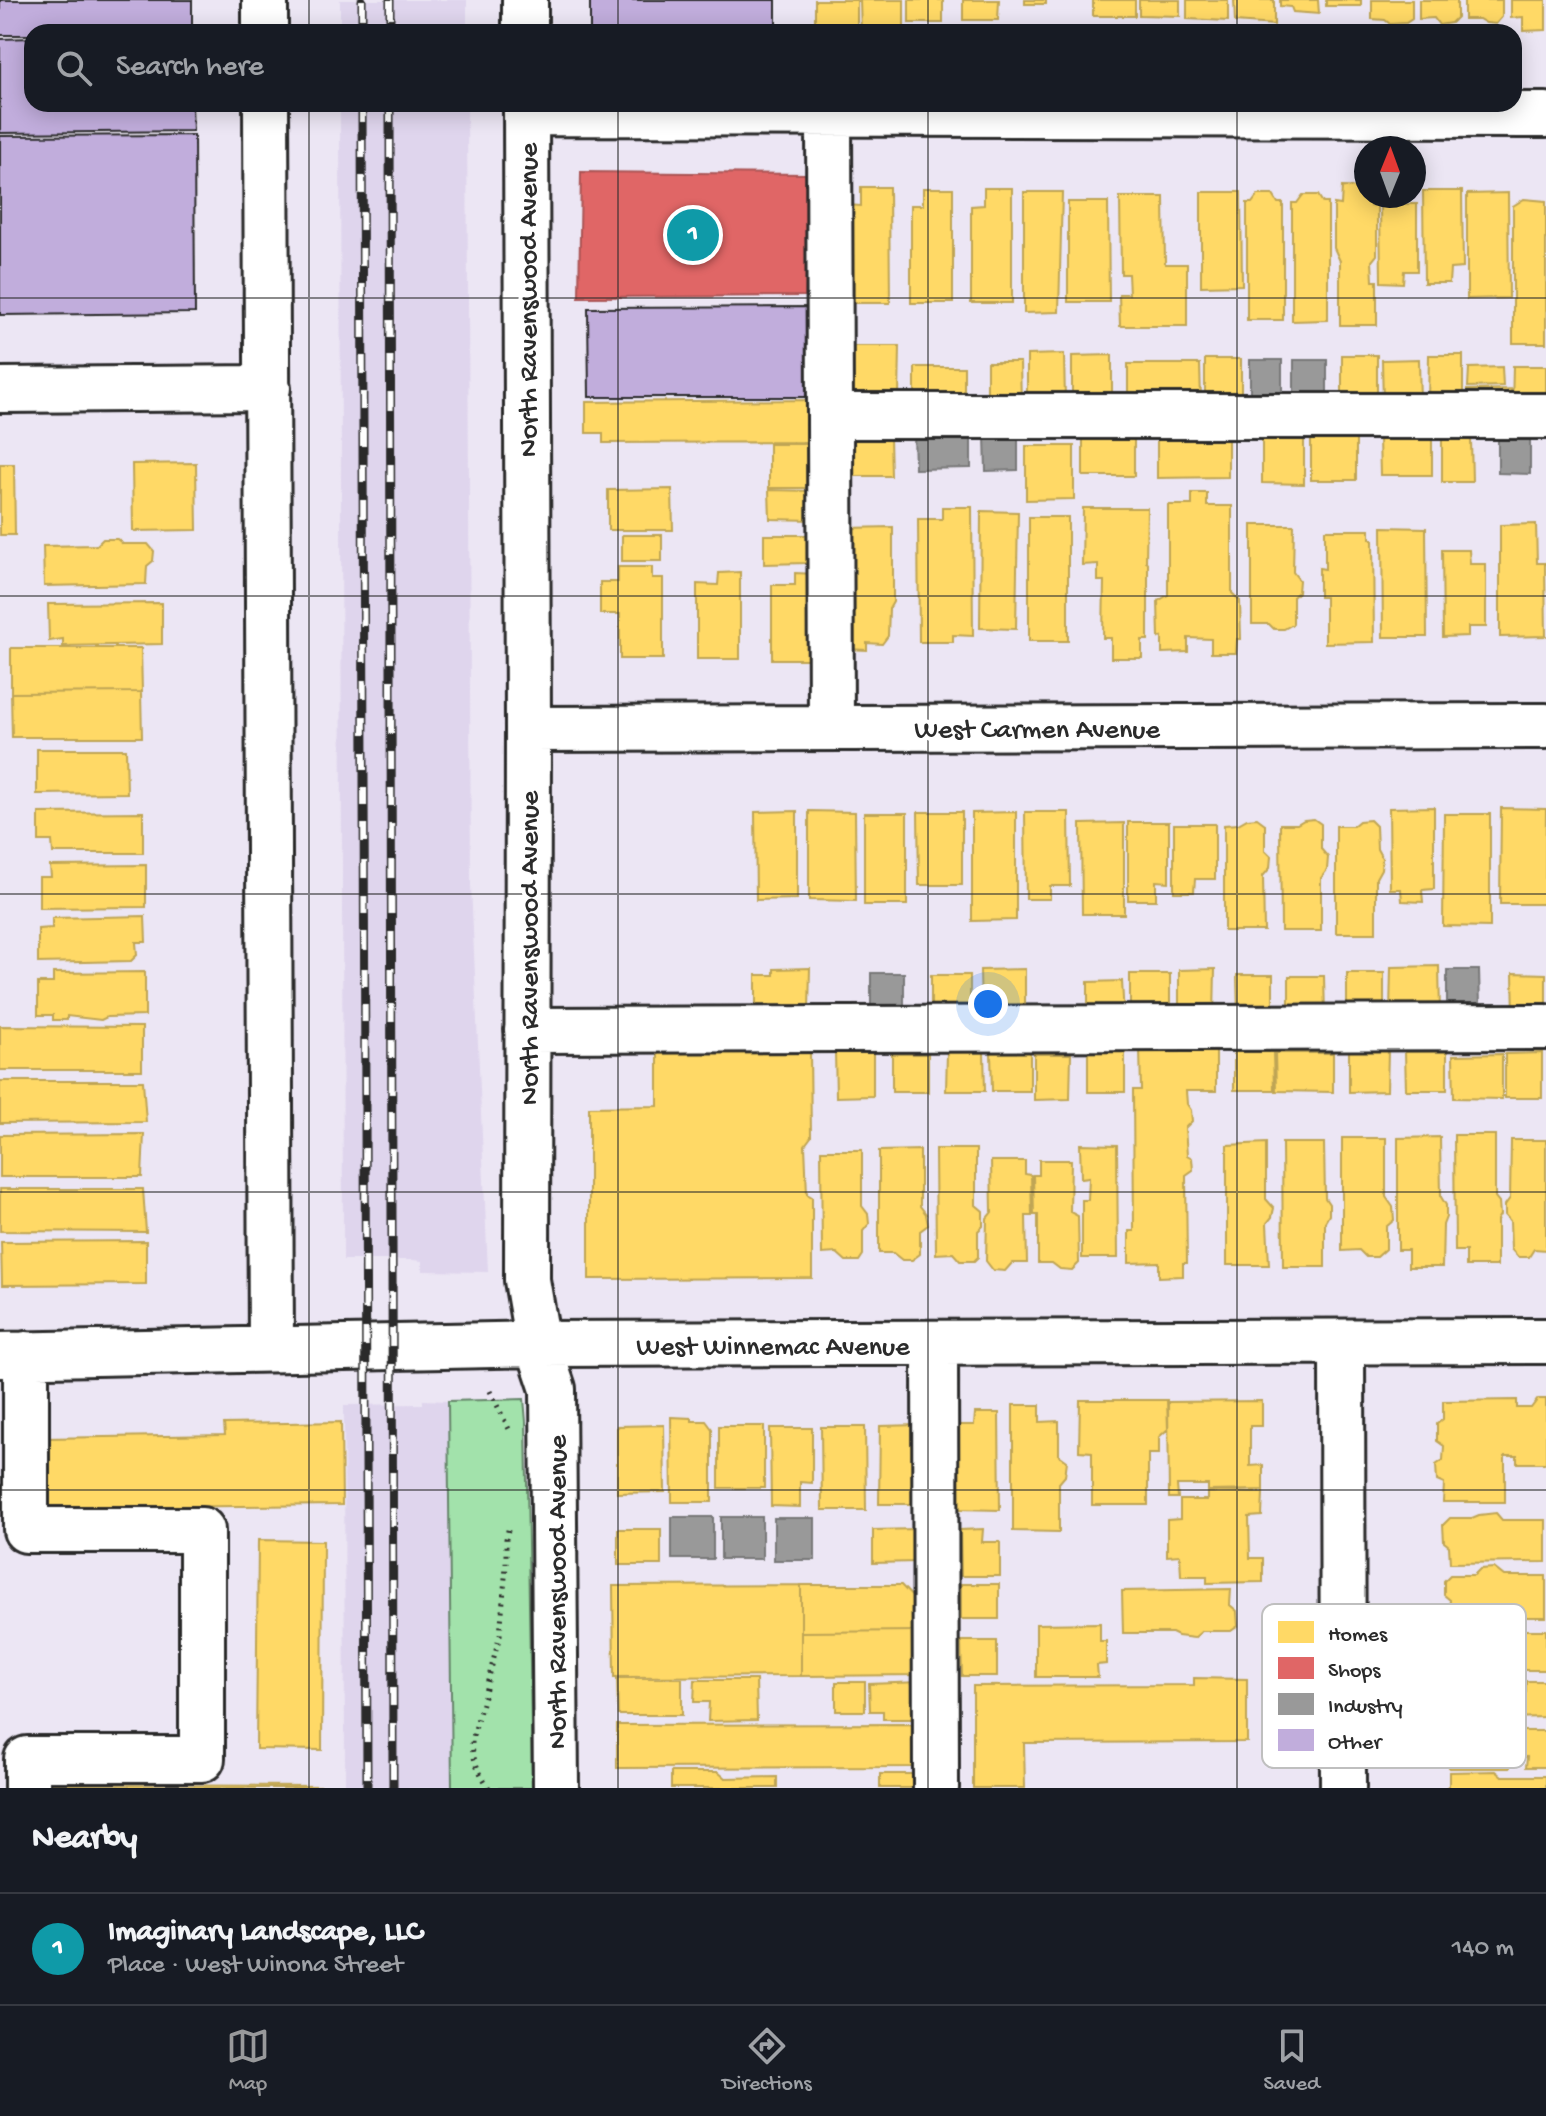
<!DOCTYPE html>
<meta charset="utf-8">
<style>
:root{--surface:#171b24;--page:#242831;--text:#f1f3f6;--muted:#9ea1a6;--line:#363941;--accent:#98999b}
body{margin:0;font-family:"Gochi Hand",sans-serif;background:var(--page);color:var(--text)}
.compass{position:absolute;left:1354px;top:136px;width:72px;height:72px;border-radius:50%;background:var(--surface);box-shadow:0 4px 20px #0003;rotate:1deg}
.you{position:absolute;left:988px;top:1004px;width:28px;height:28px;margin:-20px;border:6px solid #fff;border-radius:50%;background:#1a73e8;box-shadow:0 0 0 12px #1a73e833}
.badge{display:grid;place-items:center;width:52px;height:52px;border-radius:50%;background:var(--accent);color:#fff;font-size:26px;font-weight:700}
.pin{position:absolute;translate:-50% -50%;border:4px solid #fff;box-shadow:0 2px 8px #0006}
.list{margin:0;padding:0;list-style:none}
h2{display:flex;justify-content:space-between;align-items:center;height:104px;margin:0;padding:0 32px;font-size:34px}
h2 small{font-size:26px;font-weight:400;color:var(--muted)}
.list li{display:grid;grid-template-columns:52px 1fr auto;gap:24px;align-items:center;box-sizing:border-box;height:112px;padding:0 32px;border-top:2px solid var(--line)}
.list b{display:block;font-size:30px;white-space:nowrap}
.list p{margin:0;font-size:26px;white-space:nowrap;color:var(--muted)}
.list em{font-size:26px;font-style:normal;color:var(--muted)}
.icon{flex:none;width:44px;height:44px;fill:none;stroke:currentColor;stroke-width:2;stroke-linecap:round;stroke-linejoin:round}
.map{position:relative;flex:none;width:1546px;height:1788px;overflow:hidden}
.search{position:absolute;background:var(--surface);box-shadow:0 4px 20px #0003;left:24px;right:24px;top:24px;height:88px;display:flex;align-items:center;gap:20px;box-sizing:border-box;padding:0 28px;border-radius:24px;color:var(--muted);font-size:30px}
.sheet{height:216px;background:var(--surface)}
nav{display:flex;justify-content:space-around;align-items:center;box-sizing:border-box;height:112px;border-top:2px solid var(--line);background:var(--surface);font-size:22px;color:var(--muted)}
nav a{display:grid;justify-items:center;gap:4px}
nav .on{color:var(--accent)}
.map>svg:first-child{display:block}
</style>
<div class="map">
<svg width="1546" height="1788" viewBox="0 0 1546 1788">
<rect width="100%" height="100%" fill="#ece6f4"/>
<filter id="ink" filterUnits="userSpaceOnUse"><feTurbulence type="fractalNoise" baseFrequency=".0125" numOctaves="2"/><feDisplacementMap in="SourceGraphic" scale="16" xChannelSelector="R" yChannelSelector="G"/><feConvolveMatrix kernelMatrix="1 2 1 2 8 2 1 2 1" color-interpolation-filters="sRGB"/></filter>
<g filter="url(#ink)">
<path fill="#dfd5ed" d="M340 0H467V32H340Z
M340 104H467L471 885 488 1272 422 1271V1261L413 1260H343Z
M423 1400 448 1401 452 1788H345L344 1405 423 1404Z"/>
<path fill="#a2e2ab" stroke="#66866b" stroke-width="2" d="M524 1399 526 1422 532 1788H452L448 1401Z"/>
<path fill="#ffd966" stroke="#bfa554" stroke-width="2" d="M815 0H857V29H815Z
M860 0H904V32H861Z
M909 0H943V23H909Z
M963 0H999L998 20H963Z
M1025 0H1046V4H1025Z
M1093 0H1135V16H1093Z
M1139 0H1180V16L1139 15Z
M1187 0H1228V21L1187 19Z
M1234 0H1274V25L1235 22Z
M1280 0H1318L1319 14 1293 12 1291 7 1280 6Z
M1326 0H1361V6H1326Z
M1372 0H1412V19L1406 23 1390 24 1385 20 1372 19Z
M1419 0H1457V17L1451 23 1439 25 1434 18 1419 19Z
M1464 0H1502V17L1496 24 1486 23 1479 19H1464Z
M1511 0H1546V30L1523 31V17L1511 18Z
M861 187H889L890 303H848V205L861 206Z
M1342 187 1366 188V196H1370V206L1377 205V255L1372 261 1373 281H1377V325H1340V261L1334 248V204L1341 205Z
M923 188H953V303H911V205H923Z
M984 188H1012V303H971V206L984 205Z
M1423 191H1462L1463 268 1450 269 1449 283H1424Z
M1024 192H1062L1059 312 1024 313Z
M1201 192H1241L1242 285 1201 286Z
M1508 193 1509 298 1467 299V194Z
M1258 195H1273L1278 203H1283V320H1247V203H1252Z
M1303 195H1318L1323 203H1328V320L1292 321V203H1297Z
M1120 197H1164L1165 264H1187V326H1120L1119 294H1129L1128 274H1121Z
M1524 199 1546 201V343H1513V206Z
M1068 202H1108L1109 302H1068Z
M1380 204H1417V271H1404L1403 283 1381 282Z
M853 346H900L899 398H853Z
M1064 354 1065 400H1027V355Z
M1112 355V401H1072V356Z
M1342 355H1377V398H1342Z
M1429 355H1463V401H1428Z
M1205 359H1241V401H1205Z
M1419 359 1420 403H1383L1382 360Z
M987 362H1020L1021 402H987Z
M1128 364H1200L1201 401 1128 402Z
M1513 366H1546V407H1512Z
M915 367H964V402H915Z
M1502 367 1503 386 1468 387 1469 368Z
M1511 389 1510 405H1468L1467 390Z
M814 400V442L603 443V433H586V402Z
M890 437 891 476H849V438Z
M1356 437V480H1311V438Z
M1432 437V475H1380L1379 438Z
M1083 438H1134V476H1083Z
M1157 439H1228V477L1157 478Z
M1262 439H1304V484L1262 483Z
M1442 439H1471L1472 482H1442Z
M769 444H814V488H769Z
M1026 446H1074V499L1026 500Z
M196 463 197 530 133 531 132 464Z
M0 464H14L15 535H0Z
M672 489 673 530H608V490Z
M769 490 813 491V520L770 519Z
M1192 493H1207V506H1232V593L1240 601 1241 639H1237L1236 653H1211V639L1188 638V652L1162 653V637L1159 638 1158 601 1168 595V505H1192Z
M942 507H972L973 636 953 635V642H919L918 519H942Z
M1083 508H1147L1146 562 1148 563V640H1142V658H1111V638H1103L1104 581H1098V564L1082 565Z
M981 511 1018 512 1016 629 980 628Z
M1029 517H1068V641H1029Z
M1536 524 1537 563H1545L1546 636 1500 637V525Z
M1252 525H1294L1293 572 1299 580 1298 592 1293 597V624L1284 629H1274L1269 624H1252Z
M893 527V602L889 609 888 636 882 644 867 643V650L847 649 846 528Z
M1382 527 1426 528 1427 637H1383Z
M1325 530H1370V539H1373L1374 642 1325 643V597H1319V568L1325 569Z
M622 535H662V561H622Z
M764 535H808V563L764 564Z
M103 539H117L123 544H148L154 551 153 561 147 566 146 584 44 586 43 546 97 545Z
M1442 550H1469L1470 564H1486V627H1468V636L1443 637Z
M618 567H652V578H663V659H620V614H600V582H618Z
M740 572V659H697V584L718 585 719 573Z
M795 573 816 574 815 659H772V585H795Z
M162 603V644L63 646V639L49 641 48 604Z
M11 648H141L142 692 11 693Z
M141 692 142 737H12L11 693Z
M37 749H126L127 793 37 794Z
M1434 807V889L1422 890 1423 902 1402 901 1401 889H1390L1389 808Z
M1501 808 1546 809 1545 904H1500Z
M797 811V899L756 900 755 812Z
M809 811 855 812 856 901 809 900Z
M143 812V853H53L52 841H39V813Z
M918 812H962V885H919Z
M1016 812V920L972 921V813Z
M1025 812H1069L1070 886H1050V899H1026Z
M864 813H907V905H864Z
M1444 814H1490V927L1443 926Z
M1257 818 1265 824V850L1271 856 1270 868 1263 876 1264 931H1224V825L1238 824 1247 819Z
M1314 819 1321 824V849L1328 857 1327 870 1321 878V931H1281L1280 824H1297L1304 820Z
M1370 820 1376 826 1377 849 1382 858 1381 869 1376 878V933H1336V826H1353L1359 821Z
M1128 822H1169V882L1156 881V900H1128Z
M1124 823V914H1082L1081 824Z
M1174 824H1215V879H1195L1194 892H1174Z
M146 865V907L39 908V877H51L50 866Z
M145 916 146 942H136L137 955 131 961 38 963V929L52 928V918Z
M1439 966 1440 1013H1390L1391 967Z
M810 968 809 1010 756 1012V975H774V969Z
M1025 969V1014H981L980 970Z
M1215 969 1214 1017 1179 1018V970Z
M145 972V1016L107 1017 101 1020 67 1016V1020H53V1015H38V983H53V973Z
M1347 973H1384V1016H1347Z
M1513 973 1546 974V1015H1514Z
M1130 974H1170V1013H1130Z
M931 975H970V1014H931Z
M1237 975H1273V1015H1238Z
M1289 976H1324L1325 1015H1289Z
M1122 981 1124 1017H1088V982Z
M0 1026 142 1027V1070H0Z
M1216 1048V1091H1186L1187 1104 1191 1110 1192 1121 1185 1128 1187 1155 1192 1158 1193 1170 1186 1175 1187 1263H1183V1276L1159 1277V1262L1129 1263V1231H1134L1133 1090H1141L1140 1049Z
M810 1049 811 1137 805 1145 807 1194 812 1197V1278L589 1279V1107L658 1106V1050Z
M1088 1050H1125V1092H1088Z
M1349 1051H1388L1387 1091 1349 1092Z
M835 1052H873V1096L836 1097Z
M947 1052H984L985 1091H946Z
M991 1052H1030V1091H992Z
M1234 1052H1273L1274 1090H1234Z
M1405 1052H1447V1090H1406Z
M1275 1053H1333V1092L1276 1091Z
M1542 1053V1098H1505V1054Z
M892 1054H928V1092H892Z
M1034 1054H1071L1070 1099 1034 1100Z
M1502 1054V1099L1454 1098 1453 1055Z
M0 1081H143L146 1122 0 1123Z
M144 1134 142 1177H0V1135Z
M1454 1135H1495V1197L1499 1202 1500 1215 1497 1220V1266H1466V1251H1455Z
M1440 1137 1441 1197 1446 1205V1217L1443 1225 1442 1267H1408V1250H1398V1138Z
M1342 1138H1386V1197L1393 1207 1394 1220 1386 1227V1249L1377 1257H1366L1359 1250 1342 1251Z
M1511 1140H1546V1250L1534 1249 1529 1257H1518L1511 1249 1510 1221 1505 1215V1205L1510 1198Z
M1266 1143V1199L1274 1208 1272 1217 1267 1223 1269 1265H1227V1145Z
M1282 1143H1324L1325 1198 1329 1204V1215L1325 1222V1267H1283Z
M1080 1144 1117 1145 1118 1258H1082V1200H1088L1089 1177 1081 1178Z
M935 1149H976V1205L983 1211V1226L978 1231V1257L974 1261H960L953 1253 936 1254Z
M821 1150H862V1206L868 1214 869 1224 863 1231V1255L859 1261H846L837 1253 822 1254Z
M920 1150V1206L926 1214 928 1225 920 1231V1254L912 1260H902L893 1253H879V1151Z
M1039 1160H1071L1070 1212 1078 1216 1079 1263 1072 1270 1060 1269 1052 1263H1038V1215H1034L1033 1175H1039Z
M991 1161H1025V1174L1031 1175 1032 1216H1026L1027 1263H1012L1005 1271 993 1270 986 1261 987 1218 992 1212Z
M0 1189H143L146 1232 0 1231Z
M146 1241V1284L2 1285 1 1242Z
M1538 1399H1546V1463H1517V1456H1505V1502H1443L1444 1484 1437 1481 1436 1465 1443 1460 1444 1446 1437 1441V1424L1443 1419V1401L1517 1400V1408H1531Z
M1080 1400H1167L1168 1429 1159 1437V1454H1148V1505H1092V1452L1079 1451Z
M1262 1401V1426H1250V1466L1263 1465V1490L1208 1491V1485H1177L1178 1498H1169L1168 1402Z
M1013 1405H1040V1422L1059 1421V1455L1067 1461 1065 1476 1059 1483V1532L1013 1531Z
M975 1413H999L1000 1510 957 1509V1425H974Z
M671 1417 692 1418V1421H706L712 1429V1502H672Z
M341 1422 342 1505 45 1508 44 1438 225 1435 224 1424Z
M664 1425 665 1492 617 1493V1426Z
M918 1425 919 1504H879L880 1426Z
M719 1426H764V1488H719Z
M821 1427H865L866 1510H822Z
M770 1428H812V1483L800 1482V1507L771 1506Z
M1207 1492 1263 1493 1262 1516 1249 1517 1250 1558H1263V1582L1207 1583V1576H1181L1180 1555 1167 1556V1520L1180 1519V1500H1207Z
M1496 1513 1502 1520H1546V1562L1450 1563 1449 1546 1444 1542 1443 1525 1450 1518H1472L1479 1515Z
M618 1529H661V1565H618Z
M917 1529V1562L873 1563V1530Z
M983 1529 982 1542H1000V1576H961L960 1530Z
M258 1540 323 1541 322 1750 256 1749Z
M1494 1568 1504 1576H1546V1617H1449L1450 1600 1444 1595V1581L1450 1575H1474L1480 1569Z
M961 1584H999V1619H961Z
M801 1585H901L920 1605 921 1631 801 1632Z
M801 1585V1676L614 1677 613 1586Z
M1231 1589 1230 1605 1237 1611 1238 1626 1231 1631H1202L1194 1638 1178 1636 1172 1633H1123L1122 1591Z
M1100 1623V1641H1106V1664L1097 1665 1098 1677H1036V1624Z
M1481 1625H1493L1499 1630H1546V1670H1451L1450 1653 1444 1648V1637L1451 1630 1474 1629Z
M921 1631 922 1675 801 1676V1632Z
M961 1641H997V1676H962Z
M617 1678H682V1715H618Z
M1194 1678 1247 1679V1742L1024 1743 1025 1788H973V1686L1194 1685Z
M1448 1679H1511V1692H1526V1681H1546V1717L1505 1718 1497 1724H1480L1475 1718 1449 1717 1443 1712V1700L1449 1694Z
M695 1680H756L757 1720 708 1721 709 1702H694Z
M836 1682H865V1711H836Z
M920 1682V1719H883V1711H870L869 1684Z
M912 1724 913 1767 617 1768V1725Z
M1483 1725 1494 1726 1503 1731H1546V1767H1526L1527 1757H1510V1768H1449V1752L1444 1749V1735L1451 1730H1476Z
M1496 1771 1502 1776H1546V1788H1446L1449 1785V1772Z
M671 1772H718L725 1778 777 1777V1788H671Z
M880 1774H919V1788H880Z
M53 1785 343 1786V1788H53Z"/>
<path fill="#e06666" stroke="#aa5454" stroke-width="2" d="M581 172 808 174 805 296 579 297Z"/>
<path fill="#999" stroke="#787878" stroke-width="2" d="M1250 360H1282V396L1250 395Z
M1294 360H1327V396H1294Z
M971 432V468L915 469 914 433Z
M985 435H1018V470L986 471Z
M1498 438H1530V474L1498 473Z
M1447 970H1479L1480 1006H1447Z
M871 973H904V1009L871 1008Z
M672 1517H713V1559H672Z
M721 1517H762V1559H721Z
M774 1518H815V1560H774Z"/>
<path fill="#c1addc" stroke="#2b2b2b" stroke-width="2" d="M0 0H192V32H32V35H0Z
M590 0H776V32H590Z
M32 38V104H192L193 131 0 133V39Z
M194 135 195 313 0 315V136Z
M816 307V397H589L588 308Z"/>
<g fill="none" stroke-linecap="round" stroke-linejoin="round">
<defs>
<path id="minor" d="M265 0V32
M525 0V32
M266 104 271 1349
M526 104 528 729 527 1280 538 1344 553 1389 556 1788
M526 113 1546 115
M829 114 831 728
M0 390 268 388
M830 416H1546
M528 729 1546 726
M527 1030 1546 1027
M1342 1342 1343 1788
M935 1343 936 1788
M26 1354V1530H202V1759H27V1788
M0 1355 538 1344 1546 1341"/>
</defs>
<use href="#minor" stroke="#2b2b2b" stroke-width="50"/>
<path stroke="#2b2b2b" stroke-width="5" stroke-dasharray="2 6" stroke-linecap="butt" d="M490 1391 509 1429
M489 1788C479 1772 472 1760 472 1741L500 1635 506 1566V1539L509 1526"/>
<use href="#minor" stroke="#fff" stroke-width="44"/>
<defs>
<path id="rail" d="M362 0V32
M390 0V32
M362 104 367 1788
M390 104 393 1788"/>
</defs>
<use href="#rail" stroke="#2b2b2b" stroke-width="9"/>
<use href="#rail" stroke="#fff" stroke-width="6" stroke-dasharray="18" stroke-linecap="butt"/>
</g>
</g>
<path fill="none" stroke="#2b2b2b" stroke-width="2" stroke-opacity="0.55" d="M309 0V32M618 0V32M928 0V32M1237 0V32M309 104V1788M618 104V1788M928 104V1788M1237 104V1788M0 298H1546M0 596H1546M0 894H1546M0 1192H1546M0 1490H1546"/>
<g text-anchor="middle" stroke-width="8" stroke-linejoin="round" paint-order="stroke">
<g font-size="28" fill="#2b2b2b" stroke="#fff">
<text transform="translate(526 300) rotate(-90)" y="10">North Ravenswood Avenue</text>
<text x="1037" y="737">West Carmen Avenue</text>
<text transform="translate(527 948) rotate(-90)" y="10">North Ravenswood Avenue</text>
<text x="773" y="1354">West Winnemac Avenue</text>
<text transform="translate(555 1592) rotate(-90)" y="10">North Ravenswood Avenue</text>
</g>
</g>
<rect x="1262" y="1604" width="264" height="164" rx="12" fill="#fff" stroke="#bfbfbf" stroke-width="2"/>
<rect x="1278" y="1621" width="36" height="22" fill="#ffd966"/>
<rect x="1278" y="1657" width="36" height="22" fill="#e06666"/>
<rect x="1278" y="1693" width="36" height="22" fill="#999"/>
<rect x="1278" y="1729" width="36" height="22" fill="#c1addc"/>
<g font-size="22" fill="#2b2b2b">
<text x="1328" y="1640">Homes</text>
<text x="1328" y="1676">Shops</text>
<text x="1328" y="1712">Industry</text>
<text x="1328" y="1748">Other</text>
</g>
</svg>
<svg class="compass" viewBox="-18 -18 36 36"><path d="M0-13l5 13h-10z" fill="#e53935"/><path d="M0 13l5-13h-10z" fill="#9ea1a6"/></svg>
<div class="you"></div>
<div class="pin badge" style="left:693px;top:235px;background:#0f9aa8">1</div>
<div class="search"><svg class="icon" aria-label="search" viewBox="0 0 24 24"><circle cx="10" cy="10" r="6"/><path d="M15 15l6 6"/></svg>Search here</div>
</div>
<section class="sheet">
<h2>Nearby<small></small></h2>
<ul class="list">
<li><span class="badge" style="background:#0f9aa8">1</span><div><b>Imaginary Landscape, LLC</b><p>Place · West Winona Street</p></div><em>140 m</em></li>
</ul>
</section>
<nav>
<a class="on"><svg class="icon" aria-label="map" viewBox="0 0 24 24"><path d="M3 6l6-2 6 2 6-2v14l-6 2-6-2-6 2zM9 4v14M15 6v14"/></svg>Map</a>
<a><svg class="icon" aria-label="directions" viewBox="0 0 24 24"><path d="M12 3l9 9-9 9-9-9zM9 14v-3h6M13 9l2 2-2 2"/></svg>Directions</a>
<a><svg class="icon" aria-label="saved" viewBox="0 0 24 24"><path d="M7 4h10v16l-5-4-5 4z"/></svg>Saved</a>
</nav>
